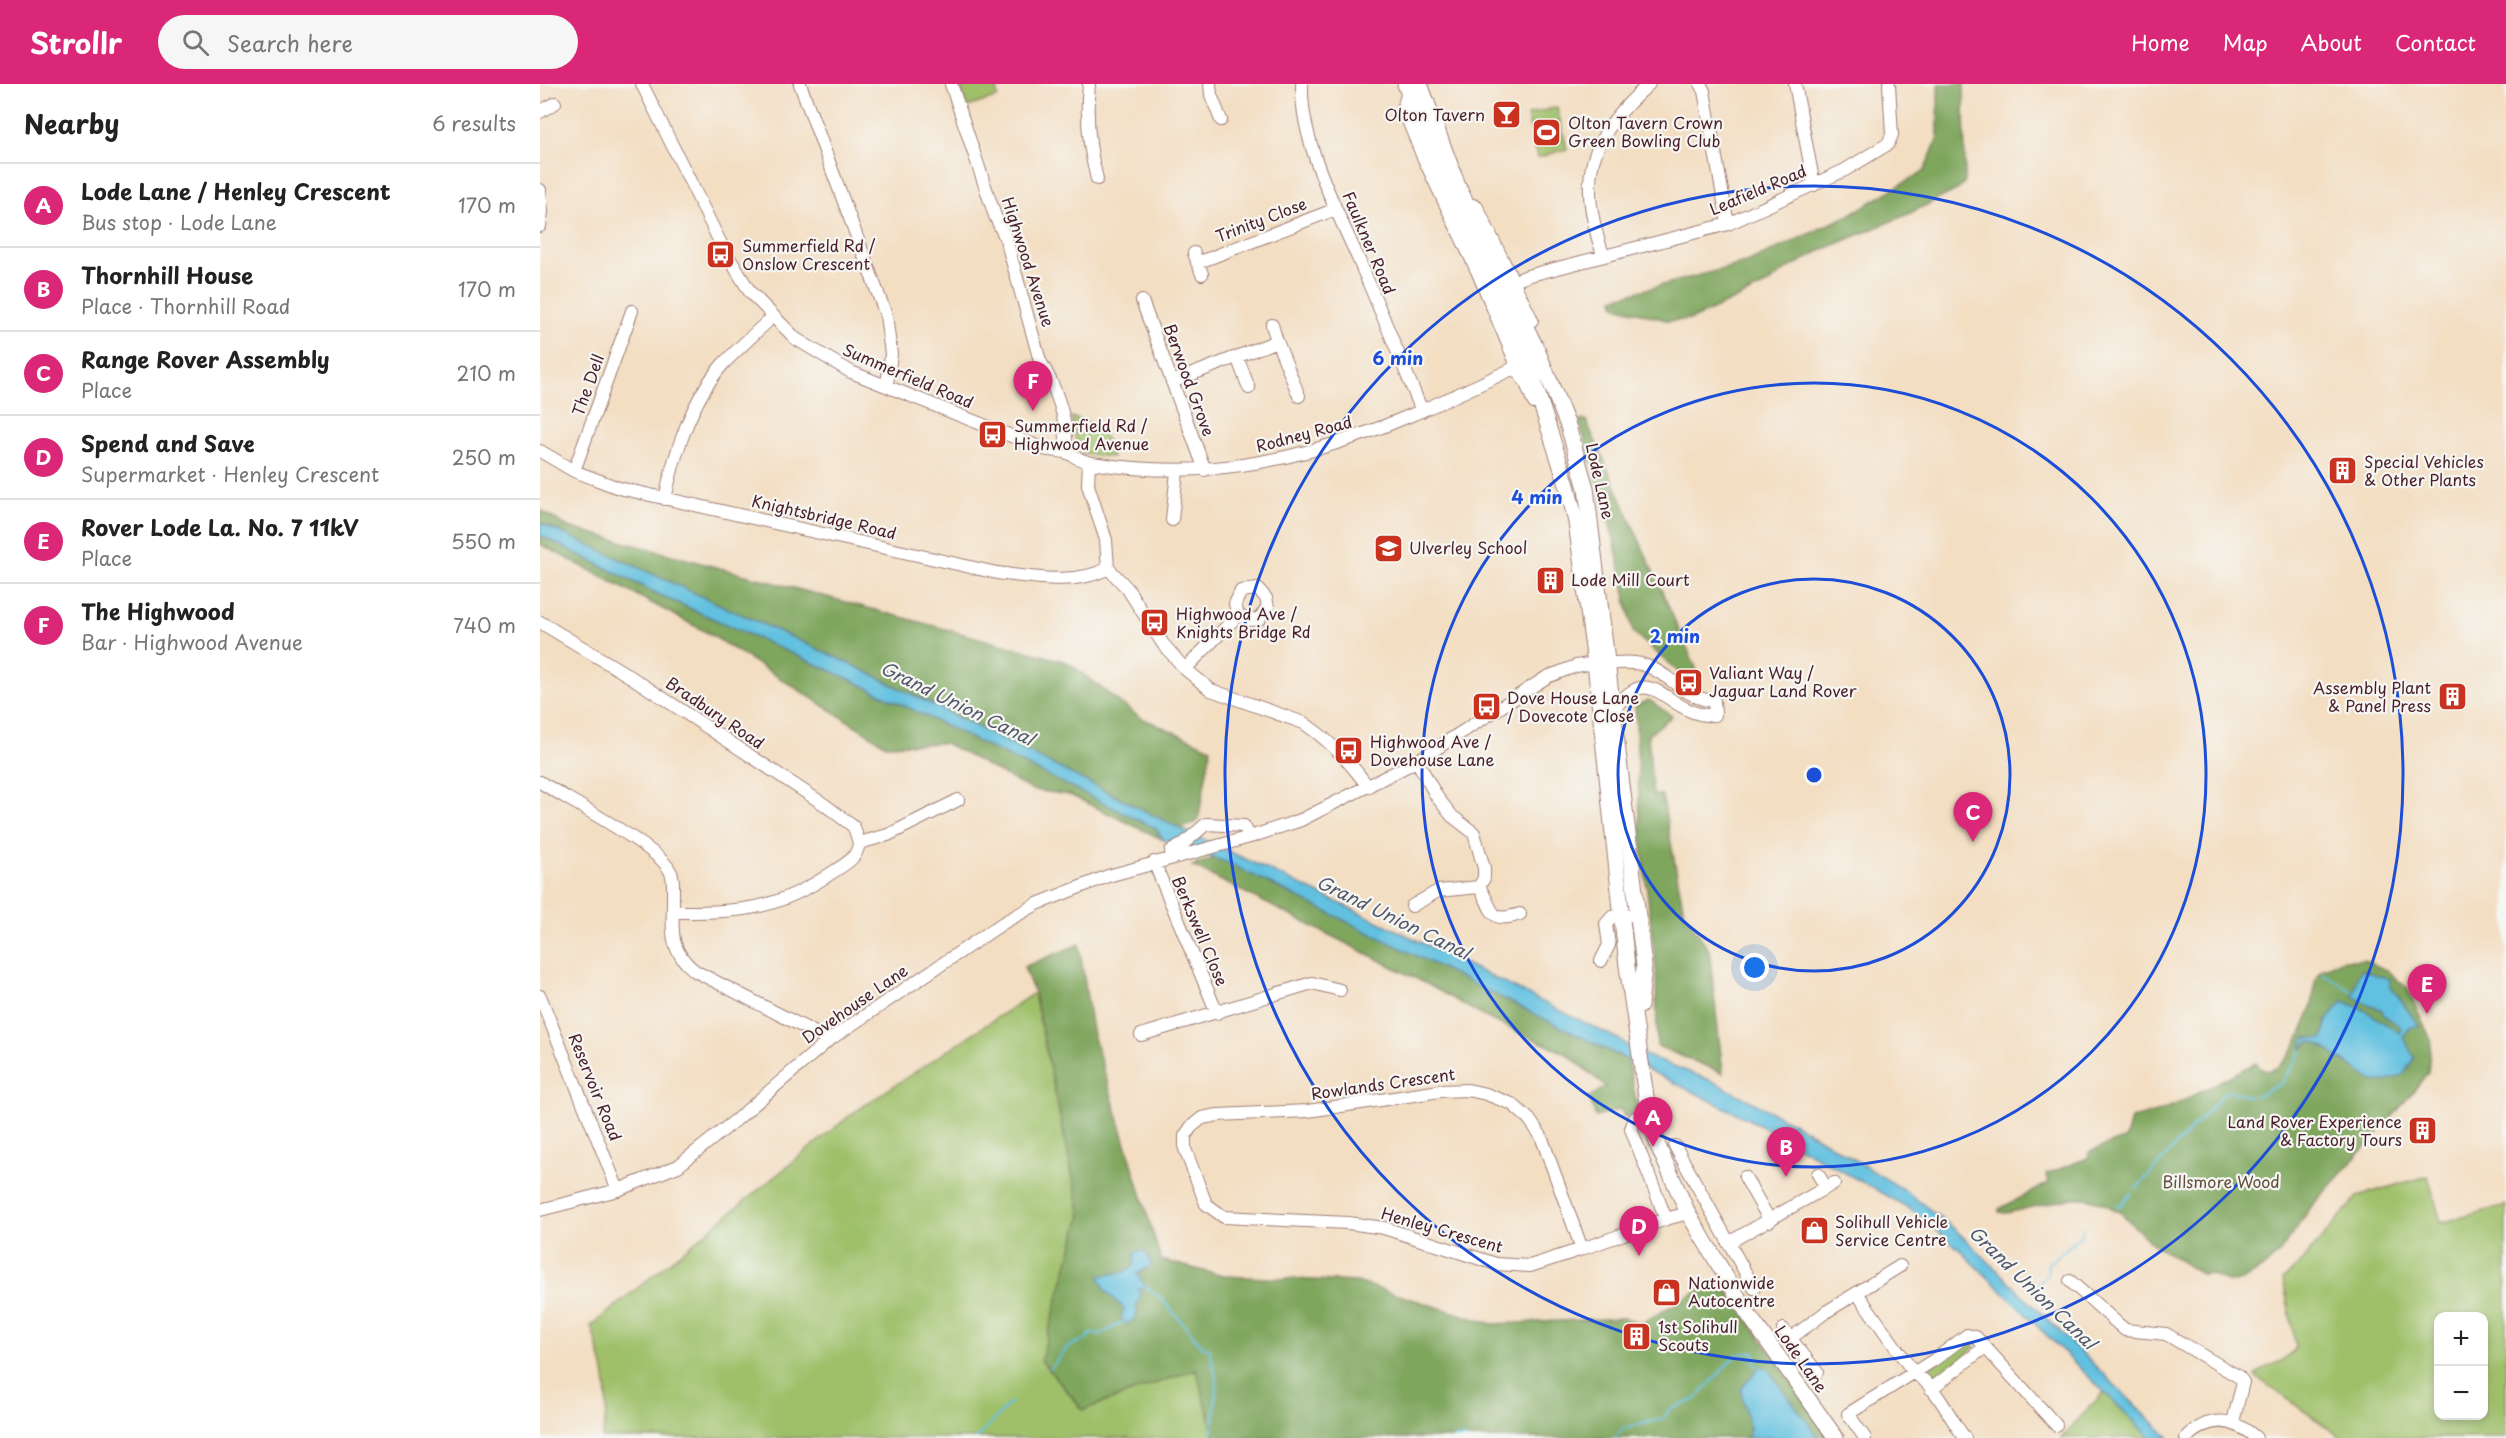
<!DOCTYPE html>
<meta charset="utf-8">
<style>
:root{--surface:#fff;--page:#f6f6f6;--text:#222;--muted:#767676;--line:#e0e0e0;--accent:#db2777}
body{margin:0;font-family:"Playpen Sans",sans-serif;background:var(--page);color:var(--text)}
.controls{position:absolute;right:18px;bottom:18px;display:grid;overflow:hidden;border-radius:12px;box-shadow:0 3px 9px #0003}
.controls button{width:54px;height:54px;display:grid;place-items:center;padding:0;border:0;border-bottom:2px solid var(--line);background:var(--surface);color:var(--text);font:30px sans-serif}
.you{position:absolute;left:1215px;top:884px;width:21px;height:21px;margin:-15px;border:4px solid #fff;border-radius:50%;background:#1a73e8;box-shadow:0 0 0 9px #1a73e833}
.badge{display:grid;place-items:center;width:39px;height:39px;border-radius:50%;background:var(--accent);color:#fff;font-size:20px;font-weight:700}
.pin{position:absolute;translate:-50% -50px;filter:drop-shadow(0 2px 3px #0008)}
.pin::after{content:'';position:absolute;top:32px;width:21px;height:18px;background:inherit;clip-path:polygon(0 0,100% 0,50% 100%)}
.list{margin:0;padding:0;list-style:none}
h2{display:flex;justify-content:space-between;align-items:center;height:78px;margin:0;padding:0 24px;font-size:26px}
h2 small{font-size:20px;font-weight:400;color:var(--muted)}
.list li{display:grid;grid-template-columns:39px 1fr auto;gap:18px;align-items:center;box-sizing:border-box;height:84px;padding:0 24px;border-top:2px solid var(--line)}
.list b{display:block;font-size:22px;white-space:nowrap}
.list p{margin:0;font-size:20px;white-space:nowrap;color:var(--muted)}
.list em{font-size:20px;font-style:normal;color:var(--muted)}
.icon{flex:none;width:33px;height:33px;fill:none;stroke:currentColor;stroke-width:2;stroke-linecap:round;stroke-linejoin:round}
.map{position:relative;flex:none;width:1966px;height:1354px;overflow:hidden}
header{display:flex;align-items:center;gap:36px;box-sizing:border-box;height:84px;padding:0 30px;background:var(--accent);color:#fff}
header strong{font-size:28px}
nav{display:flex;gap:33px;margin-inline-start:auto;font-size:21px}
.search{width:420px;height:54px;background:var(--page);display:flex;align-items:center;gap:15px;box-sizing:border-box;padding:0 21px;border-radius:33px;color:var(--muted);font-size:22px}
main{display:flex}
aside{flex:1;background:var(--surface)}
.map>svg:first-child{display:block}
</style>
<header>
<strong>Strollr</strong>
<div class="search"><svg class="icon" aria-label="search" viewBox="0 0 24 24"><circle cx="10" cy="10" r="6"/><path d="M15 15l6 6"/></svg>Search here</div>
<nav><a>Home</a><a>Map</a><a>About</a><a>Contact</a></nav>
</header>
<main>
<aside>
<h2>Nearby<small>6 results</small></h2>
<ul class="list">
<li><span class="badge">A</span><div><b>Lode Lane / Henley Crescent</b><p>Bus stop · Lode Lane</p></div><em>170 m</em></li>
<li><span class="badge">B</span><div><b>Thornhill House</b><p>Place · Thornhill Road</p></div><em>170 m</em></li>
<li><span class="badge">C</span><div><b>Range Rover Assembly</b><p>Place</p></div><em>210 m</em></li>
<li><span class="badge">D</span><div><b>Spend and Save</b><p>Supermarket · Henley Crescent</p></div><em>250 m</em></li>
<li><span class="badge">E</span><div><b>Rover Lode La. No. 7 11kV</b><p>Place</p></div><em>550 m</em></li>
<li><span class="badge">F</span><div><b>The Highwood</b><p>Bar · Highwood Avenue</p></div><em>740 m</em></li>
</ul>
</aside>
<div class="map">
<svg width="1966" height="1354" viewBox="0 0 1966 1354">
<rect width="100%" height="100%" fill="#f6f6f2"/>
<filter id="ink" filterUnits="userSpaceOnUse"><feTurbulence type="fractalNoise" baseFrequency=".0167" numOctaves="2"/><feDisplacementMap in="SourceGraphic" scale="12" xChannelSelector="R" yChannelSelector="G"/><feConvolveMatrix kernelMatrix="1 2 1 2 8 2 1 2 1" color-interpolation-filters="sRGB"/></filter>
<filter id="wash" filterUnits="userSpaceOnUse"><feTurbulence type="fractalNoise" baseFrequency=".008" numOctaves="4" result="noise"/><feDisplacementMap in="SourceGraphic" scale="24" xChannelSelector="R" yChannelSelector="G"/><feGaussianBlur stdDeviation="1.35" result="paint"/><feColorMatrix in="noise" values="0 0 0 0 0 0 0 0 0 0 0 0 0 0 0 0 0 1.4 0 .05"/><feComposite in="paint" operator="in"/></filter>
<g filter="url(#wash)">
<rect width="100%" height="100%" fill="#f3dec2"/>
<path fill="#9fc069" stroke="#74704a" stroke-width="1.5" fill-rule="evenodd" d="M420 0H470L456 5 458 13 427 23Z
M1017 23 1027 65 997 74 987 31Z
M531 333C562 342 563 343 572 373L548 371 537 363Z
M494 909 541 1132 501 1276 543 1326 657 1284 675 1354H62C72 1308 65 1285 51 1242L313 1029Z
M1888 1092 1901 1139 1966 1121V1354H1802L1715 1292C1729 1277 1743 1283 1756 1263L1743 1195 1757 1183 1818 1112ZM1898 1232H1944V1332H1898Z
M1426 1255 1434 1256V1264L1395 1296 1386 1292V1284Z
M1564 1308 1611 1354H1521Z"/>
<path fill="#7fa65d" stroke="#646244" stroke-width="1.5" fill-rule="evenodd" d="M1398 0H1424L1425 97 1419 105 1366 131 1282 166 1247 185 1226 201 1152 235 1129 237 1075 222 1073 214 1209 178 1309 131 1384 87 1398 54Z
M1046 336 1159 591 1143 592 1093 548 1074 455 1039 337Z
M0 426 28 443 527 578 599 633 671 664 658 737 641 745 317 583 0 439Z
M0 451 122 512 314 597 615 744 624 756 530 711 492 706 405 659 346 661 170 550 0 460Z
M1109 616 1132 632 1108 651 1113 711H1122L1144 828 1169 866 1183 989 1117 962 1116 884 1101 755 1095 622Z
M677 773 1088 976 1098 1026 1084 1033 1081 1025 1056 1033 1049 1013 1066 1003 1027 970 949 935 885 899 652 782Z
M539 860 552 947 621 1176 684 1192 817 1198 952 1240 1084 1234 1102 1239 1161 1205 1189 1208 1290 1354H675L656 1285 543 1326 501 1276 541 1131 494 909 484 883Z
M1803 876H1824L1846 886 1867 904 1891 956 1888 989 1854 1031 1771 1123 1740 1168 1723 1184 1702 1197 1687 1198 1670 1190H1661L1609 1157 1581 1129 1563 1119 1546 1114H1533L1466 1129 1459 1128V1125L1509 1099 1506 1090 1548 1074 1549 1068 1586 1054 1591 1035C1637 1026 1674 998 1716 979 1720 985 1724 988 1731 986 1753 979 1770 932 1774 911 1775 903 1773 897 1779 889 1783 883 1796 879 1803 876ZM1803 917 1833 997 1777 959 1769 957 1762 965 1765 954 1783 955 1786 938Z"/>
<path fill="#62c1e0" stroke="#567086" stroke-width="1.5" d="M0 439 317 583 641 745 848 842 1082 957 1092 966 1172 997 1264 1045 1366 1107 1416 1146 1629 1354H1611L1420 1166 1367 1123 1208 1035 688 779 624 756 615 744 314 597 122 512 0 451Z
M1822 886 1850 895V901L1879 942 1871 943 1863 952 1874 974 1864 990 1848 997H1833L1777 959 1769 957 1761 965 1765 954 1783 955 1786 938 1803 917 1823 925 1860 949 1861 943 1844 931 1842 926 1813 913 1818 891Z
M599 1167 605 1168 612 1181 597 1190 606 1203 598 1205 601 1212 596 1222 597 1232 589 1240 584 1238 581 1233 584 1225 566 1207 559 1192 584 1188 594 1181 595 1168Z
M1219 1283 1227 1284 1279 1354H1208C1212 1339 1203 1321 1201 1305Z"/>
<g fill="none" stroke-linecap="round" stroke-linejoin="round">
<path stroke="#62c1e0" stroke-width="2" d="M1783 889 1813 908
M1715 1013 1742 999 1762 966
M1596 1105 1684 1009 1691 1007 1710 1013
M1576 1121 1580 1122 1591 1110
M606 1203 621 1214 663 1263 669 1264 677 1297 672 1354
M1492 1207 1509 1189 1507 1181 1540 1153 1544 1144
M510 1285 528 1263 548 1254 550 1250H561L584 1238
M437 1354 471 1318
M914 1354H927
M1075 1354 1084 1344 1123 1335 1130 1325 1155 1316 1196 1271 1214 1268V1278L1219 1283"/>
</g>
</g>
<g filter="url(#ink)">
<g fill="none" stroke-linecap="round" stroke-linejoin="round">
<defs>
<path id="minor" d="M102 0 183 164 199 190 210 208 256 255 311 288 504 365C511 367 520 366 527 369 535 372 542 378 552 379 714 405 832 352 974 284
M260 0 346 231 351 270 347 300
M411 0 455 132 466 155 500 277C515 301 530 340 525 368
M549 0C546 31 549 65 557 95
M670 0 671 11 681 36
M762 0C760 57 795 122 818 174 840 225 861 276 882 327
M1160 0 1164 7 1188 140
M1255 0 1274 101
M867 11 863 24 882 71 938 189 975 277 974 284 985 297 994 319
M0 28 15 19
M0 106 2 128 0 142
M929 124 933 121 937 123 992 236
M654 169 662 190
M1063 171C1037 92 1048 55 1109 0
M657 179 796 125
M958 204 987 192 1188 140 1305 86 1348 60 1352 51 1349 0
M602 217 665 386
M732 241 737 257
M697 273 709 304
M632 298 737 257 759 312
M0 367 34 387 79 404 457 489C491 493 537 502 568 484
M549 379 548 401 566 456 568 484 587 504 623 560 645 585 671 606 764 639C790 657 810 677 828 703
M34 387 92 227
M125 415C134 370 152 315 183 280 197 266 212 252 227 238
M632 436 637 387
M0 538 91 593 285 721 314 743 319 759
M1067 580C1078 579 1092 577 1104 581 1130 589 1145 615 1174 617L1175 631C1127 635 1113 570 1073 627
M645 585 698 531 695 520 701 507 718 505 726 514 728 523 719 535 709 536 698 531
M877 677 897 713 912 732 934 749 944 784V794L939 803C954 824 947 841 980 830
M0 698C27 715 116 762 129 785 134 792 133 800 133 808 134 842 125 863 155 887L289 956
M631 772V767L642 761 666 740 704 742 710 753
M614 778 677 929
M872 822 898 807 939 803
M134 828C201 828 236 827 293 788 305 780 317 775 319 759L348 751 418 716
M1061 877 1069 861 1066 840 1072 833 1091 831
M0 912 78 1106
M601 951 772 899 800 906
M1108 1026 1095 1034 1091 1045 1126 1135
M1135 1062 1214 1204
M1278 1090 1286 1104
M1205 1093 1230 1137
M0 1126 78 1106 138 1082 196 1036 289 956 463 839 497 820 568 792 710 753 761 736 877 677 1007 593 1036 582 1055 579
M1188 1159 1294 1099
M1042 1165 1001 1052 989 1035 972 1020 946 1010 928 1006 900 1007 768 1027 678 1031 662 1034 651 1043 645 1052V1065L666 1120 684 1133 808 1139 844 1144 956 1180 990 1182 1042 1165 1126 1135 1148 1129
M1530 1197 1585 1246 1626 1250 1699 1293 1703 1298 1693 1338
M1317 1209 1374 1289C1397 1302 1409 1334 1425 1354
M1243 1245 1277 1288
M1251 1254 1286 1228 1360 1182
M1391 1305 1445 1263
M1325 1354 1308 1330 1394 1276 1427 1251 1436 1253 1516 1341
M1646 1354C1669 1331 1693 1333 1716 1354"/>
<path id="major" d="M865 0 890 67 991 289 1027 401 1036 438 1055 579 1087 882 1108 1026 1118 1062 1148 1129 1208 1230 1296 1354
M880 0 918 102 998 268 1028 342 1046 404 1104 882 1100 922"/>
</defs>
<use href="#minor" stroke="#9e7e76" stroke-width="14"/>
<use href="#major" stroke="#9e7e76" stroke-width="17"/>
<use href="#minor" stroke="#fff" stroke-width="12"/>
<use href="#major" stroke="#fff" stroke-width="15"/>
</g>
</g>
<g fill="none" stroke="#1d4ed8" stroke-width="3">
<circle cx="1274" cy="691" r="196"/>
<circle cx="1274" cy="691" r="392"/>
<circle cx="1274" cy="691" r="589"/>
</g>
<defs>
<symbol id="bar-square" viewBox="-11 -11 22 22"><rect x="-9" y="-9" width="18" height="18" rx="4" fill="#c8321e" stroke="#f6f6f2"/><path d="M-6-5H6L.8 .8V4.5H3.5V6h-7V4.5H-.8V.8Z" fill="#fff"/></symbol>
<symbol id="stadium-square" viewBox="-11 -11 22 22"><rect x="-9" y="-9" width="18" height="18" rx="4" fill="#c8321e" stroke="#f6f6f2"/><path d="M0-5a6.5 5 0 1 0 0 10a6.5 5 0 1 0 0-10ZM-3.5-1.8h7v3.6h-7Z" fill="#fff"/></symbol>
<symbol id="bus-square" viewBox="-11 -11 22 22"><rect x="-9" y="-9" width="18" height="18" rx="4" fill="#c8321e" stroke="#f6f6f2"/><path d="M-5-6H5V4H4V6H2V4H-2V6H-4V4H-5ZM-3.5-4V0h7V-4ZM-3.5 1.2v1.5H-2V1.2ZM2 1.2v1.5H3.5V1.2Z" fill="#fff"/></symbol>
<symbol id="building-square" viewBox="-11 -11 22 22"><rect x="-9" y="-9" width="18" height="18" rx="4" fill="#c8321e" stroke="#f6f6f2"/><path d="M-4-6H4V6H1V3H-1V6H-4ZM-2.5-4.3h1.7v1.8h-1.7ZM.8-4.3h1.7v1.8H.8ZM-2.5-1h1.7V.8h-1.7ZM.8-1h1.7V.8H.8Z" fill="#fff"/></symbol>
<symbol id="school-square" viewBox="-11 -11 22 22"><rect x="-9" y="-9" width="18" height="18" rx="4" fill="#c8321e" stroke="#f6f6f2"/><path d="M0-5L7-2L0 1L-7-2ZM-4 1L0 2.5L4 1V4Q0 6-4 4Z" fill="#fff"/></symbol>
<symbol id="shop-square" viewBox="-11 -11 22 22"><rect x="-9" y="-9" width="18" height="18" rx="4" fill="#c8321e" stroke="#f6f6f2"/><path d="M-5-2.5h2.3a2.7 3.5 0 0 1 5.4 0H5L5.5 6h-11ZM-1.5-2.5h3a1.5 2.3 0 0 0-3 0Z" fill="#fff"/></symbol>
</defs>
<g fill-rule="evenodd">
<use href="#bar-square" x="950" y="14" width="33" height="33"/>
<use href="#stadium-square" x="990" y="32" width="33" height="33"/>
<use href="#bus-square" x="164" y="154" width="33" height="33"/>
<use href="#bus-square" x="436" y="334" width="33" height="33"/>
<use href="#building-square" x="1786" y="370" width="33" height="33"/>
<use href="#school-square" x="832" y="448" width="33" height="33"/>
<use href="#building-square" x="994" y="480" width="33" height="33"/>
<use href="#bus-square" x="598" y="522" width="33" height="33"/>
<use href="#bus-square" x="1132" y="582" width="33" height="33"/>
<use href="#building-square" x="1896" y="596" width="33" height="33"/>
<use href="#bus-square" x="930" y="606" width="33" height="33"/>
<use href="#bus-square" x="792" y="650" width="33" height="33"/>
<use href="#building-square" x="1866" y="1030" width="33" height="33"/>
<use href="#shop-square" x="1258" y="1130" width="33" height="33"/>
<use href="#shop-square" x="1110" y="1192" width="33" height="33"/>
<use href="#building-square" x="1080" y="1236" width="33" height="33"/>
</g>
<g text-anchor="middle" stroke-width="4.5" stroke-linejoin="round" paint-order="stroke">
<g font-size="16" fill="#4a1f2b" stroke="#f6f6f2" text-anchor="start">
<text x="945" y="37" text-anchor="end">Olton Tavern</text>
<text x="1028" y="45">Olton Tavern Crown<tspan x="1028" dy="18">Green Bowling Club</tspan></text>
<text x="202" y="168">Summerfield Rd /<tspan x="202" dy="18">Onslow Crescent</tspan></text>
<text x="474" y="348">Summerfield Rd /<tspan x="474" dy="18">Highwood Avenue</tspan></text>
<text x="1824" y="384">Special Vehicles<tspan x="1824" dy="18">&amp; Other Plants</tspan></text>
<text x="869" y="470">Ulverley School</text>
<text x="1031" y="502">Lode Mill Court</text>
<text x="636" y="536">Highwood Ave /<tspan x="636" dy="18">Knights Bridge Rd</tspan></text>
<text x="1169" y="595">Valiant Way /<tspan x="1169" dy="18">Jaguar Land Rover</tspan></text>
<text x="1891" y="610" text-anchor="end">Assembly Plant<tspan x="1891" dy="18">&amp; Panel Press</tspan></text>
<text x="967" y="620">Dove House Lane<tspan x="967" dy="18">/ Dovecote Close</tspan></text>
<text x="830" y="664">Highwood Ave /<tspan x="830" dy="18">Dovehouse Lane</tspan></text>
<text x="1862" y="1044" text-anchor="end">Land Rover Experience<tspan x="1862" dy="18">&amp; Factory Tours</tspan></text>
<text x="1295" y="1144">Solihull Vehicle<tspan x="1295" dy="18">Service Centre</tspan></text>
<text x="1148" y="1205">Nationwide<tspan x="1148" dy="18">Autocentre</tspan></text>
<text x="1118" y="1249">1st Solihull<tspan x="1118" dy="18">Scouts</tspan></text>
</g>
<g font-size="16" fill="#4a1f2b" stroke="#f6f6f2">
<text transform="translate(1218 106) rotate(-23)" y="6">Leafield Road</text>
<text transform="translate(721 136) rotate(-21)" y="6">Trinity Close</text>
<text transform="translate(829 159) rotate(67)" y="6">Faulkner Road</text>
<text transform="translate(488 178) rotate(72)" y="6">Highwood Avenue</text>
<text transform="translate(368 292) rotate(23)" y="6">Summerfield Road</text>
<text transform="translate(649 296) rotate(70)" y="6">Berwood Grove</text>
<text transform="translate(48 301) rotate(-70)" y="6">The Dell</text>
<text transform="translate(764 350) rotate(-15)" y="6">Rodney Road</text>
<text transform="translate(1060 397) rotate(77)" y="6">Lode Lane</text>
<text transform="translate(284 433) rotate(13)" y="6">Knightsbridge Road</text>
<text transform="translate(175 629) rotate(34)" y="6">Bradbury Road</text>
<text transform="translate(660 847) rotate(67)" y="6">Berkswell Close</text>
<text transform="translate(315 920) rotate(-35)" y="6">Dovehouse Lane</text>
<text transform="translate(843 1000) rotate(-8)" y="6">Rowlands Crescent</text>
<text transform="translate(55 1003) rotate(68)" y="6">Reservoir Road</text>
<text transform="translate(902 1146) rotate(16)" y="6">Henley Crescent</text>
<text transform="translate(1261 1275) rotate(55)" y="6">Lode Lane</text>
</g>
<g font-size="16" fill="#644f3e" stroke="#f6f6f2">
<text x="1681" y="1104">Billsmore Wood</text>
</g>
<g font-size="18" font-style="italic" fill="#52586a" stroke="#f6f6f2">
<text transform="translate(417 620) rotate(26)" y="6">Grand Union Canal</text>
<text transform="translate(853 834) rotate(26)" y="6">Grand Union Canal</text>
<text transform="translate(1492 1204) rotate(44)" y="6">Grand Union Canal</text>
</g>
</g>
<circle cx="1274" cy="691" r="9" fill="#1d4ed8" stroke="#f6f6f2" stroke-width="3"/>
<g font-size="18" text-anchor="middle" font-weight="bold" fill="#1d4ed8" stroke="#f6f6f2" stroke-width="4.5" stroke-linejoin="round" paint-order="stroke">
<text x="858" y="281">6 min</text>
<text x="997" y="420">4 min</text>
<text x="1135" y="559">2 min</text>
</g>
</svg>
<div class="controls">
<button>+</button>
<button>−</button>
</div>
<div class="you"></div>
<div class="pin badge" style="left:1113px;top:1063px">A</div>
<div class="pin badge" style="left:1246px;top:1093px">B</div>
<div class="pin badge" style="left:1433px;top:758px">C</div>
<div class="pin badge" style="left:1099px;top:1172px">D</div>
<div class="pin badge" style="left:1887px;top:930px">E</div>
<div class="pin badge" style="left:493px;top:327px">F</div>
</div>
</main>
